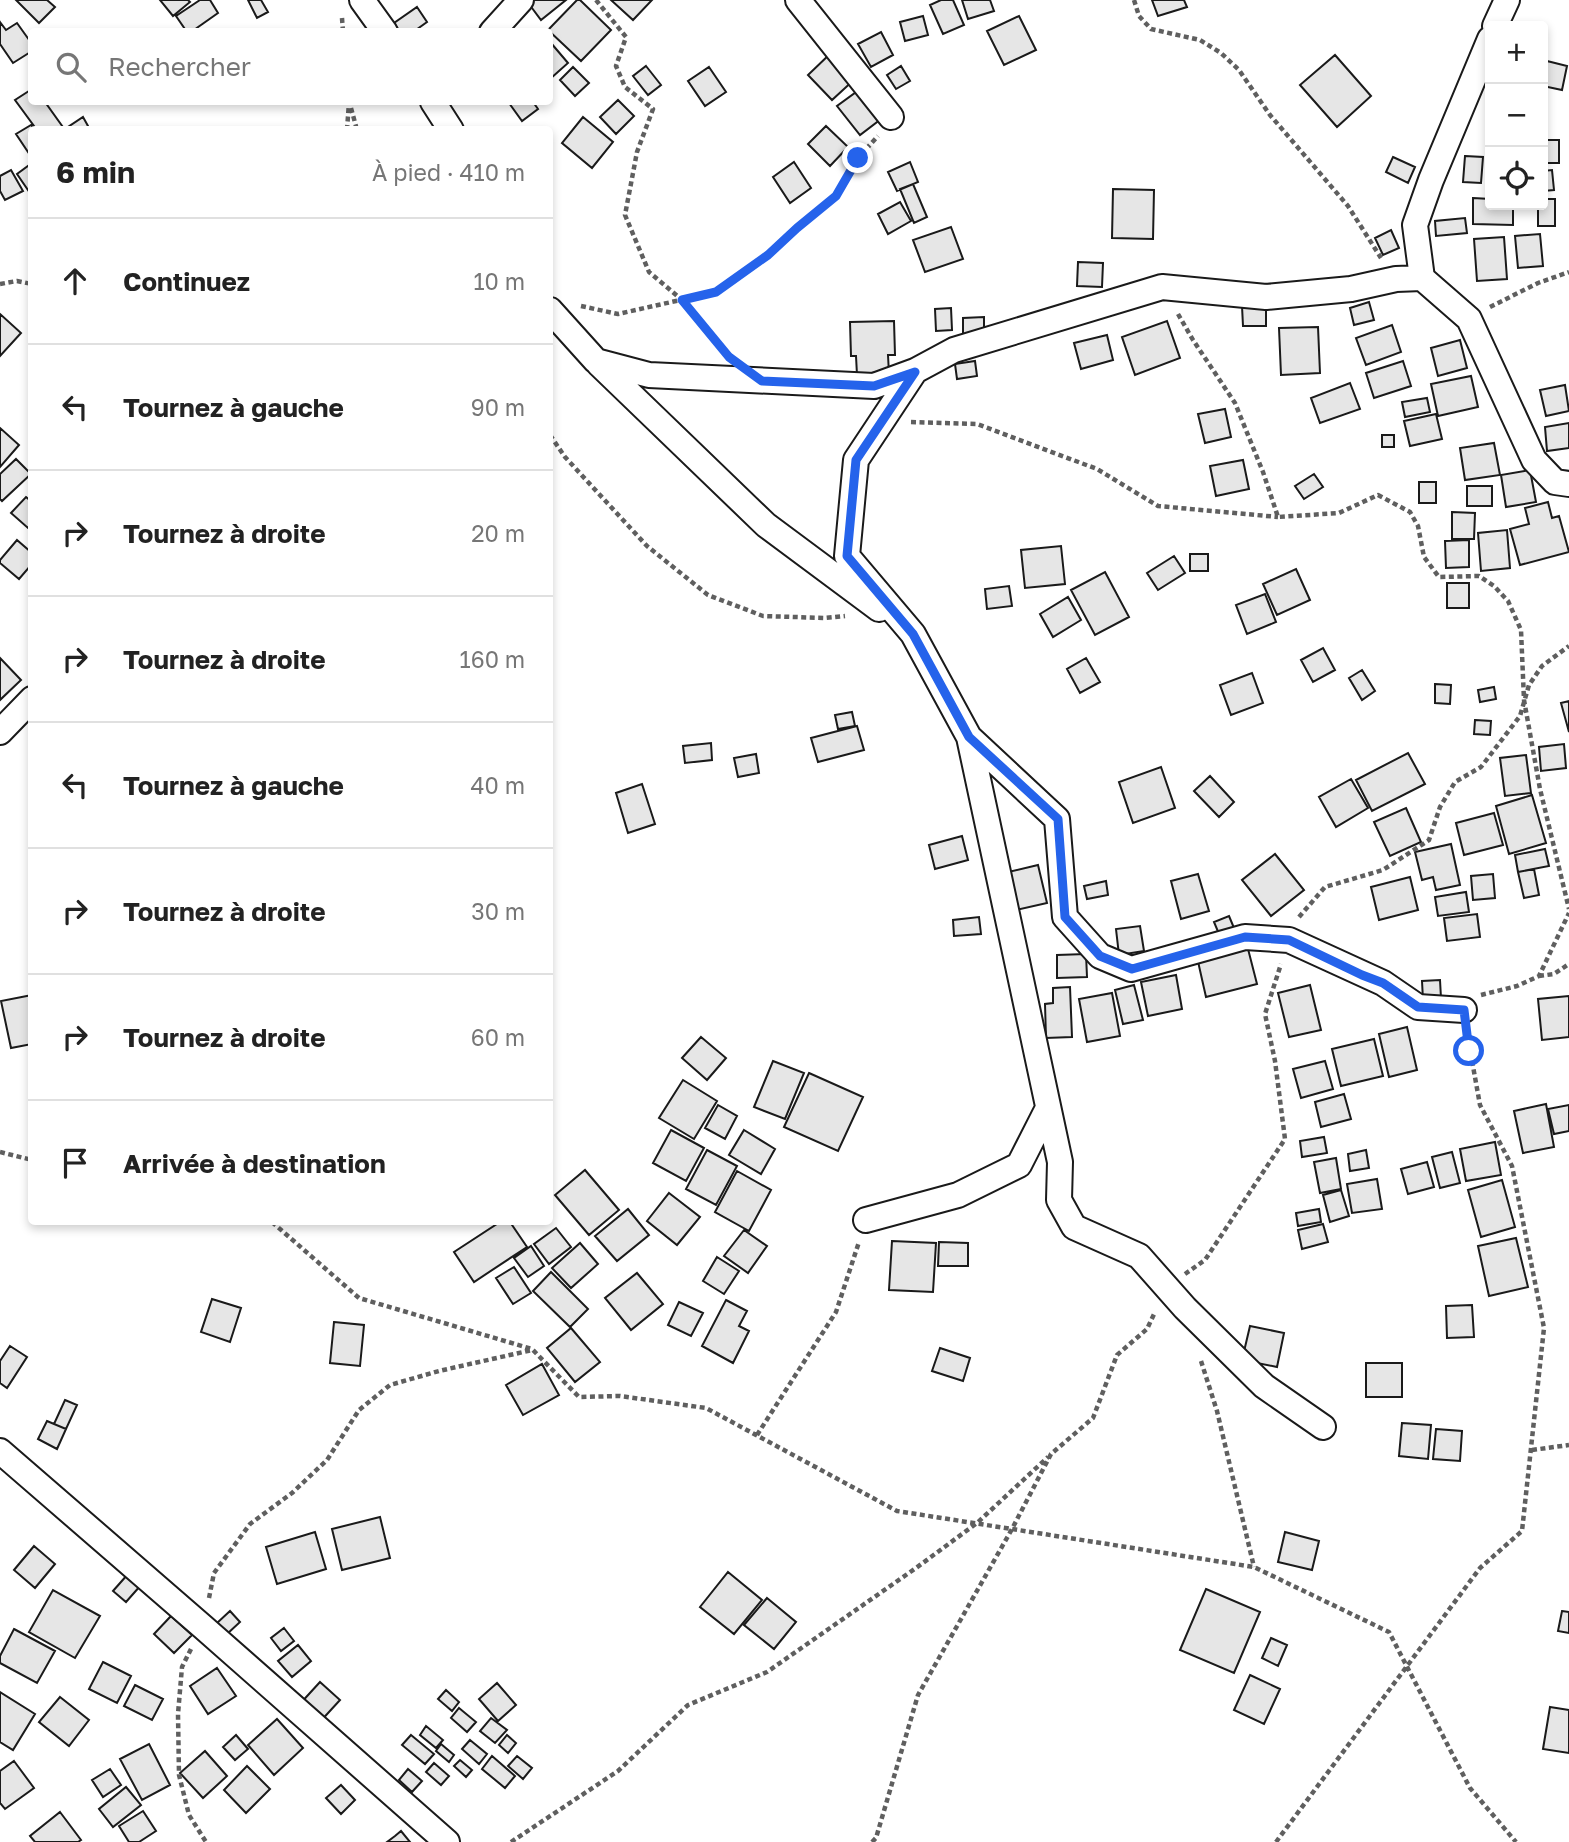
<!DOCTYPE html>
<html lang="fr">
<meta charset="utf-8">
<style>
:root{--surface:#fff;--page:#f2f2f2;--text:#222;--muted:#767676;--line:#e0e0e0}
body{margin:0;font-family:"Golos Text",sans-serif;background:var(--page);color:var(--text)}
.controls{position:absolute;right:21px;top:21px;display:grid;overflow:hidden;border-radius:7px;box-shadow:0 4px 10px #0003}
.controls button{width:63px;height:63px;display:grid;place-items:center;padding:0;border:0;border-bottom:2px solid var(--line);background:var(--surface);color:var(--text);font:35px sans-serif}
.stop{position:absolute;width:21px;height:21px;margin:-16px;border:5px solid #2563eb;border-radius:50%;background:#fff}
.stop.end{background:#2563eb;border-color:#fff;box-shadow:0 2px 7px #0008}
.list{margin:0;padding:0;list-style:none}
h2{display:flex;justify-content:space-between;align-items:center;height:91px;margin:0;padding:0 28px;font-size:30px}
h2 small{font-size:23px;font-weight:400;color:var(--muted)}
.list li{display:grid;grid-template-columns:46px 1fr auto;gap:21px;align-items:center;box-sizing:border-box;height:126px;padding:0 28px;border-top:2px solid var(--line)}
.list b{display:block;font-size:26px;white-space:nowrap}
.list em{font-size:23px;font-style:normal;color:var(--muted)}
.icon{flex:none;width:38px;height:38px;fill:none;stroke:currentColor;stroke-width:2;stroke-linecap:round;stroke-linejoin:round}
.map{position:relative;flex:none;width:1569px;height:1842px;overflow:hidden}
.search{position:absolute;background:var(--surface);box-shadow:0 4px 10px #0003;left:28px;top:28px;width:525px;height:77px;display:flex;align-items:center;gap:18px;box-sizing:border-box;padding:0 24px;border-radius:7px;color:var(--muted);font-size:26px}
.panel{position:absolute;background:var(--surface);box-shadow:0 4px 10px #0003;left:28px;top:126px;width:525px;height:1099px;border-radius:7px}
.map>svg:first-child{display:block}
</style>
<div class="map">
<svg width="1569" height="1842" viewBox="0 0 1569 1842">
<rect width="100%" height="100%" fill="#fff"/>
<path fill="#e6e6e6" stroke="#1a1a1a" stroke-width="2" d="M16 0H47L55 7 39 23Z
M160 0H188L190 2 173 16Z
M200 0H210L218 13 191 32H187L176 16Z
M248 0H261L268 12 257 18Z
M534 0H566L541 20 529 4Z
M577 0H580L611 30 581 61 548 30Z
M611 0H652L633 20Z
M941 0H953L964 25 943 34 930 5Z
M962 0H990L994 11 968 19Z
M1152 0H1184L1187 7 1158 16Z
M417 7 427 22 413 32H400L394 23Z
M923 16 928 35 905 41 900 22Z
M1019 16 1036 50 1004 65 987 31Z
M0 22 6 30 17 23 32 44V51L13 63 0 44Z
M881 32 893 55 871 67 858 44Z
M551 43 568 63 550 79V44Z
M832 52 856 78 832 100 808 75Z
M1335 55 1371 96 1337 127 1300 85Z
M1547 61 1567 66 1562 90 1543 86Z
M646 66 661 85 648 95 633 76Z
M901 66 910 81 896 89 887 75Z
M573 67 589 83 575 96 560 80Z
M709 67 726 92 705 106 688 81Z
M32 89V102H45L65 130H37L15 100Z
M859 90 881 119 860 135 837 106Z
M618 100 634 116 616 134 600 117Z
M511 102H533L538 109 522 121 509 103Z
M83 117 88 126 82 130 65 129Z
M583 117 613 142 592 168 562 143Z
M31 125 35 130H32V154L30 155 16 134Z
M826 126 848 147 830 166 808 144Z
M1543 140H1559V163H1543Z
M1465 156 1483 157 1481 183 1463 182Z
M1393 157 1415 167 1408 183 1386 172Z
M794 162 811 188 790 203 773 177Z
M910 162 918 182 897 191 888 172Z
M32 163V192L30 193 17 174Z
M11 170 23 191 5 200 0 191V176Z
M1552 170 1554 190 1543 191V171Z
M913 184 927 217 914 223 900 189Z
M1113 189 1154 190 1153 239 1112 238Z
M1473 198 1490 199V205H1513V225L1473 224Z
M1543 199H1555V226H1538V205H1543Z
M900 202 911 221 888 234 878 214Z
M1465 218 1467 233 1436 236 1435 221Z
M951 227 963 259 925 272 913 240Z
M1391 230 1399 248 1383 255 1375 238Z
M1540 234 1543 266 1518 268 1515 236Z
M1504 237 1507 279 1477 281 1474 239Z
M1078 262 1103 263 1102 287 1077 286Z
M1369 302 1374 320 1354 325 1350 308Z
M1266 305V326H1243L1242 306Z
M951 308 952 330 936 331 935 309Z
M0 314 21 333 0 356Z
M984 317V334H963V318Z
M894 321 895 355H888L889 374 857 375 856 356H851L850 322Z
M1167 321 1180 358 1135 375 1122 337Z
M1392 325 1401 352 1366 365 1356 338Z
M1318 327 1320 373 1281 375 1279 328Z
M1107 335 1113 360 1081 369 1074 343Z
M1460 340 1467 368 1438 376 1431 348Z
M975 361 977 376 957 379 955 364Z
M1403 361 1411 386 1374 398 1366 373Z
M1471 376 1478 407 1438 416 1431 384Z
M1350 383 1360 409 1320 423 1311 398Z
M1565 385 1569 411 1546 416 1540 390Z
M1427 398 1430 412 1405 417 1402 402Z
M1225 409 1231 437 1205 443 1198 414Z
M1436 414 1442 439 1410 446 1404 421Z
M1569 423V448L1547 451 1545 427Z
M0 428 19 445 0 467Z
M1382 435H1394V447H1382Z
M1494 443 1500 475 1465 480 1460 448Z
M16 459 31 474 2 501 0 499V474Z
M1243 460 1249 489 1216 496 1210 466Z
M1530 470 1536 502 1506 507 1501 475Z
M1314 474 1323 487 1304 499 1295 486Z
M1419 482H1436V503H1419Z
M1467 486H1492V506H1467Z
M26 497 32 502V524L28 528 11 513Z
M1548 502 1552 518 1559 516 1569 552 1520 565 1510 529 1529 524 1525 508Z
M1452 512 1475 513 1474 539H1452Z
M1507 530 1510 568 1481 571 1478 533Z
M17 540 32 553V564L19 579 0 563V560Z
M1469 540V567L1446 568 1445 541Z
M1061 546 1065 584 1025 588 1021 550Z
M1190 554H1208V571H1190Z
M1174 556 1185 573 1158 590 1147 573Z
M1296 569 1310 600 1277 615 1263 584Z
M1105 572 1129 617 1095 635 1071 590Z
M1447 583H1469V608H1447Z
M1009 586 1012 606 987 609 985 589Z
M1265 594 1276 622 1247 634 1236 605Z
M1068 597 1081 620 1053 637 1040 614Z
M1323 648 1335 670 1313 682 1301 660Z
M0 658 21 680 0 700Z
M1086 658 1100 682 1080 693 1067 669Z
M1362 670 1375 691 1362 700 1349 678Z
M1252 673 1263 703 1231 715 1220 685Z
M1435 684 1451 685 1450 704 1435 703Z
M1494 687 1496 699 1480 702 1478 690Z
M1569 701V732L1561 703Z
M852 712 855 726 838 729 835 715Z
M1475 720 1491 721 1490 735 1474 734Z
M857 726 864 750 818 762 811 738Z
M711 743 712 760 685 763 683 746Z
M1564 744 1566 768 1541 771 1539 747Z
M1408 753 1425 784 1372 811 1356 780Z
M756 754 759 773 738 777 734 758Z
M1526 755 1531 793 1505 796 1500 758Z
M1161 767 1175 808 1133 823 1119 782Z
M1210 776 1234 802 1219 817 1194 791Z
M1351 779 1368 808 1336 827 1319 797Z
M642 784 655 824 628 833 616 793Z
M1532 795 1546 843 1509 854 1496 806Z
M1406 808 1421 842 1390 856 1374 822Z
M1494 813 1503 845 1464 855 1456 823Z
M962 836 968 860 935 869 929 845Z
M1451 844 1460 885 1436 890 1433 877 1422 880 1415 852Z
M1545 849 1549 866 1518 872 1515 855Z
M1275 854 1304 890 1271 916 1242 880Z
M1038 865 1047 903 1012 911 1004 873Z
M1534 869 1539 895 1524 898 1518 872Z
M1198 874 1209 911 1181 919 1171 881Z
M1493 874 1495 898 1473 900 1471 876Z
M1410 877 1418 910 1379 920 1371 887Z
M1106 881 1108 895 1087 899 1084 886Z
M1466 892 1469 912 1438 916 1435 897Z
M1477 914 1480 937 1447 941 1444 918Z
M1229 916 1234 928 1219 934 1214 922Z
M979 917 981 934 954 936 953 920Z
M1140 926 1144 951 1119 955 1116 929Z
M1247 945 1257 984 1206 997 1197 957Z
M1086 954 1087 977 1057 978V955Z
M1176 975 1182 1009 1148 1016 1141 982Z
M1440 980 1441 998 1423 1000 1422 981Z
M1134 985 1143 1020 1123 1024 1115 990Z
M1310 985 1321 1030 1289 1037 1278 993Z
M1070 987 1072 1037 1046 1038 1045 1004 1053 1003V988Z
M1112 993 1120 1036 1087 1042 1079 999Z
M32 995V1044L11 1048 1 1001Z
M1569 996V1037L1542 1040 1538 999Z
M1407 1027 1417 1070 1389 1077 1379 1034Z
M701 1037 726 1058 707 1080 682 1058Z
M1374 1039 1383 1076 1341 1086 1332 1049Z
M773 1061 804 1073 785 1119 754 1107Z
M1325 1061 1333 1089 1301 1098 1293 1069Z
M809 1073 863 1097 838 1151 784 1127Z
M683 1080 717 1101 694 1139 659 1118Z
M1344 1094 1351 1119 1321 1127 1315 1102Z
M1546 1104 1554 1147 1523 1153 1514 1111Z
M718 1105 737 1116 725 1139 705 1128Z
M1569 1105V1131L1554 1134 1548 1109Z
M671 1130 704 1148 686 1181 653 1163Z
M744 1130 775 1149 761 1174 729 1155Z
M1324 1137 1327 1153 1302 1157 1300 1141Z
M1495 1142 1501 1175 1466 1181 1460 1149Z
M707 1150 737 1166 716 1205 686 1189Z
M1366 1150 1369 1168 1350 1171 1348 1154Z
M1452 1152 1460 1183 1440 1188 1432 1157Z
M1336 1158 1341 1189 1320 1193 1314 1162Z
M1427 1162 1434 1187 1408 1194 1401 1169Z
M585 1170 619 1210 589 1235 555 1195Z
M737 1171 771 1190 749 1231 715 1212Z
M1377 1179 1382 1209 1352 1213 1347 1184Z
M1502 1180 1515 1227 1481 1237 1468 1190Z
M1341 1190 1349 1216 1330 1222 1323 1195Z
M669 1193 700 1217 677 1245 647 1221Z
M628 1209 649 1235 617 1261 595 1236Z
M1319 1209 1321 1222 1298 1226 1296 1213Z
M500 1222H510L527 1247 474 1282 454 1252Z
M1323 1224 1328 1242 1302 1249 1298 1230Z
M556 1228 571 1247 549 1264 534 1244Z
M744 1230 767 1246 748 1273 724 1256Z
M1516 1238 1528 1287 1489 1296 1478 1246Z
M892 1241 936 1243 933 1292 889 1290Z
M939 1242 968 1243V1266H938Z
M580 1243 598 1264 571 1288 552 1268Z
M531 1246 544 1266 528 1277 514 1258Z
M717 1257 739 1271 724 1294 703 1281Z
M514 1267 531 1293 513 1304 496 1278Z
M551 1272 588 1309 570 1327 533 1291Z
M637 1273 663 1304 631 1330 605 1298Z
M212 1299 241 1308 230 1342 201 1332Z
M726 1300 747 1311 739 1326 749 1331 733 1363 702 1346Z
M679 1302 703 1313 691 1336 668 1325Z
M1472 1305 1474 1337 1447 1338 1446 1306Z
M334 1322 364 1325 360 1366 330 1363Z
M1250 1326 1284 1333 1277 1367 1242 1360Z
M571 1328 600 1362 575 1382 547 1348Z
M10 1346 27 1357 7 1388 0 1383V1361Z
M940 1348 970 1358 963 1381 932 1371Z
M1366 1363H1402V1397H1366Z
M542 1364 559 1395 523 1415 506 1385Z
M65 1400 77 1405 66 1429 54 1424Z
M47 1421 66 1429 57 1449 38 1439Z
M1402 1423 1431 1425 1428 1459 1399 1456Z
M1436 1429 1462 1431 1460 1461 1433 1459Z
M380 1517 390 1558 342 1570 332 1529Z
M315 1532 326 1569 277 1584 266 1547Z
M1285 1532 1319 1541 1312 1570 1278 1562Z
M34 1546 55 1564 35 1588 14 1570Z
M728 1572 762 1600 734 1634 700 1607Z
M128 1574 141 1585 126 1602 113 1591Z
M1206 1589 1260 1612 1234 1673 1180 1650Z
M53 1590 100 1616 75 1658 29 1632Z
M767 1598 796 1622 774 1649 744 1625Z
M230 1611 240 1622 227 1634 217 1623Z
M1562 1611 1569 1612V1633L1558 1631Z
M171 1616 192 1635 174 1653 154 1634Z
M284 1628 294 1641 281 1651 271 1638Z
M14 1629 55 1651 37 1683 0 1663V1656Z
M1271 1638 1287 1645 1278 1666 1262 1658Z
M298 1645 311 1661 292 1677 278 1661Z
M103 1662 131 1676 117 1703 89 1689Z
M217 1668 236 1696 208 1714 190 1686Z
M1250 1675 1280 1689 1264 1724 1234 1710Z
M320 1682 340 1700 318 1724 298 1706Z
M497 1683 516 1705 498 1721 479 1699Z
M135 1685 163 1699 152 1720 124 1706Z
M446 1690 459 1702 452 1711 438 1699Z
M0 1692 35 1714 13 1750 0 1742Z
M60 1697 89 1720 69 1746 39 1722Z
M1550 1707 1569 1710V1753L1543 1749Z
M459 1708 476 1722 467 1732 451 1718Z
M491 1718 507 1730 495 1743 480 1731Z
M277 1719 303 1748 274 1775 248 1745Z
M426 1726 443 1740 436 1748 420 1735Z
M236 1735 248 1749 235 1760 223 1747Z
M411 1735 434 1754 425 1764 402 1745Z
M507 1735 516 1743 508 1753 499 1745Z
M470 1740 487 1754 479 1764 462 1749Z
M149 1744 170 1785 142 1800 120 1759Z
M441 1744 454 1755 449 1762 436 1751Z
M205 1751 227 1776 203 1798 180 1773Z
M492 1756 515 1776 505 1788 482 1769Z
M517 1756 532 1768 523 1779 508 1766Z
M460 1760 472 1770 466 1777 454 1766Z
M14 1761 34 1788 5 1809 0 1803V1771Z
M434 1763 449 1776 441 1785 426 1772Z
M247 1766 270 1789 246 1813 224 1790Z
M110 1769 121 1785 103 1797 92 1780Z
M408 1769 422 1781 412 1792 399 1780Z
M341 1785 355 1800 341 1814 326 1798Z
M126 1787 141 1805 113 1827 99 1809Z
M143 1811 156 1831 139 1842H129L119 1826Z
M60 1812 81 1840 78 1842H35L30 1836Z
M401 1831 410 1842H387L395 1836Z"/>
<g fill="none" stroke-linecap="round" stroke-linejoin="round">
<defs>
<path id="minor" d="M362 0 385 32
M798 0 891 117
M1495 26 1507 0
M492 32 521 0
M1490 39 1431 180 1415 225 1422 278 1469 319 1534 460 1555 482 1569 484
M433 102 451 130
M550 310 596 361 649 375 874 386 915 371 954 350 1162 287 1266 297 1351 289 1396 279 1422 278
M599 364 766 525 879 609
M915 371 856 460 847 556 913 634 969 737 1060 1162 1059 1200 1074 1227 1139 1256 1185 1308 1264 1386 1323 1427
M0 732 32 699
M969 737 1057 819 1065 917 1100 956 1131 969 1245 937 1289 940 1383 983 1418 1007 1464 1010
M866 1220 958 1195 1019 1165 1048 1108
M0 1451 203 1627 447 1842"/>
</defs>
<use href="#minor" stroke="#1a1a1a" stroke-width="28"/>
<path stroke="#5f5f5f" stroke-width="4.5" stroke-dasharray="5 3.5" stroke-linecap="butt" d="M596 0 626 37 616 66 625 87 653 109 637 152 625 215 649 272 682 300 725 352
M1134 0 1139 16 1151 29 1200 40 1221 53 1239 70 1270 115 1348 206 1381 258
M342 18 343 32
M351 108 357 130
M347 130 349 102
M0 284 17 281 32 284
M581 306 618 314 716 292 768 255 797 228 836 196 858 158 878 136
M1490 307 1538 283 1569 272
M1178 314 1193 340 1235 403 1263 472 1278 517 1339 513 1378 495 1410 512 1418 526 1424 557 1439 577 1479 576 1494 586 1508 601 1521 630 1524 700 1540 789 1569 909
M911 422 977 424 1097 469 1158 506 1278 517
M550 435 565 457 647 546 708 595 763 616 825 618 845 616
M1299 917 1325 887 1383 870 1429 840 1440 807 1455 782 1481 767 1520 716 1529 685 1542 666 1569 646
M1539 976 1554 974 1569 964
M1481 995 1517 986 1539 976 1569 913
M0 1152 32 1160
M272 1222 359 1298 532 1349 579 1397 620 1396 706 1408 897 1511 1254 1567 1389 1632 1470 1788 1516 1842
M1185 1274 1205 1260 1285 1139 1275 1061 1265 1014 1281 964
M1201 1361 1217 1411 1254 1567
M757 1435 836 1312 859 1242
M1532 1450 1569 1445
M209 1598 214 1573 250 1524 292 1493 327 1460 359 1410 390 1385 439 1371 532 1350
M191 1649 182 1667 178 1714 179 1775 189 1815 206 1842
M511 1842 618 1771 688 1705 767 1672 916 1568 977 1523 1048 1457
M872 1842 876 1838 918 1695 1012 1529 1051 1454 1093 1418 1117 1355 1147 1329 1155 1312
M1276 1842 1480 1568 1522 1531 1544 1328 1512 1166 1480 1105 1467 1033"/>
<use href="#minor" stroke="#fff" stroke-width="24"/>
</g>
<g fill="none" stroke-linecap="round" stroke-linejoin="round">
<path stroke="#2563eb" stroke-width="9" d="M858 158 836 196 797 228 768 255 716 292 682 300 729 357 762 381 874 386 915 372 856 460 847 556 913 634 969 737 1058 819 1065 917 1100 956 1132 969 1245 937 1289 940 1362 975 1383 983 1418 1007 1464 1010 1469 1051"/>
</g>
</svg>
<div class="controls">
<button>+</button>
<button>−</button>
<button><svg class="icon" aria-label="locate" viewBox="0 0 24 24"><circle cx="12" cy="12" r="6"/><path d="M12 2v4M12 18v4M2 12h4M18 12h4"/></svg></button>
</div>
<div class="stop" style="left:1469px;top:1051px"></div>
<div class="stop end" style="left:858px;top:158px"></div>
<div class="search"><svg class="icon" aria-label="search" viewBox="0 0 24 24"><circle cx="10" cy="10" r="6"/><path d="M15 15l6 6"/></svg>Rechercher</div>
<section class="panel">
<h2>6 min<small>À pied · 410 m</small></h2>
<ul class="list">
<li><svg class="icon" aria-label="ahead" viewBox="0 0 24 24"><path d="M12 20V5M6 11l6-6 6 6"/></svg><div><b>Continuez</b></div><em>10 m</em></li>
<li><svg class="icon" aria-label="left" viewBox="0 0 24 24"><path d="M17 20v-9H6M10 6l-5 5 5 5"/></svg><div><b>Tournez à gauche</b></div><em>90 m</em></li>
<li><svg class="icon" aria-label="right" viewBox="0 0 24 24"><path d="M7 20v-9h11M14 6l5 5-5 5"/></svg><div><b>Tournez à droite</b></div><em>20 m</em></li>
<li><svg class="icon" aria-label="right" viewBox="0 0 24 24"><path d="M7 20v-9h11M14 6l5 5-5 5"/></svg><div><b>Tournez à droite</b></div><em>160 m</em></li>
<li><svg class="icon" aria-label="left" viewBox="0 0 24 24"><path d="M17 20v-9H6M10 6l-5 5 5 5"/></svg><div><b>Tournez à gauche</b></div><em>40 m</em></li>
<li><svg class="icon" aria-label="right" viewBox="0 0 24 24"><path d="M7 20v-9h11M14 6l5 5-5 5"/></svg><div><b>Tournez à droite</b></div><em>30 m</em></li>
<li><svg class="icon" aria-label="right" viewBox="0 0 24 24"><path d="M7 20v-9h11M14 6l5 5-5 5"/></svg><div><b>Tournez à droite</b></div><em>60 m</em></li>
<li><svg class="icon" aria-label="arrive" viewBox="0 0 24 24"><path d="M6 21V4h12l-3 4 3 4H6"/></svg><div><b>Arrivée à destination</b></div></li>
</ul>
</section>
</div>
